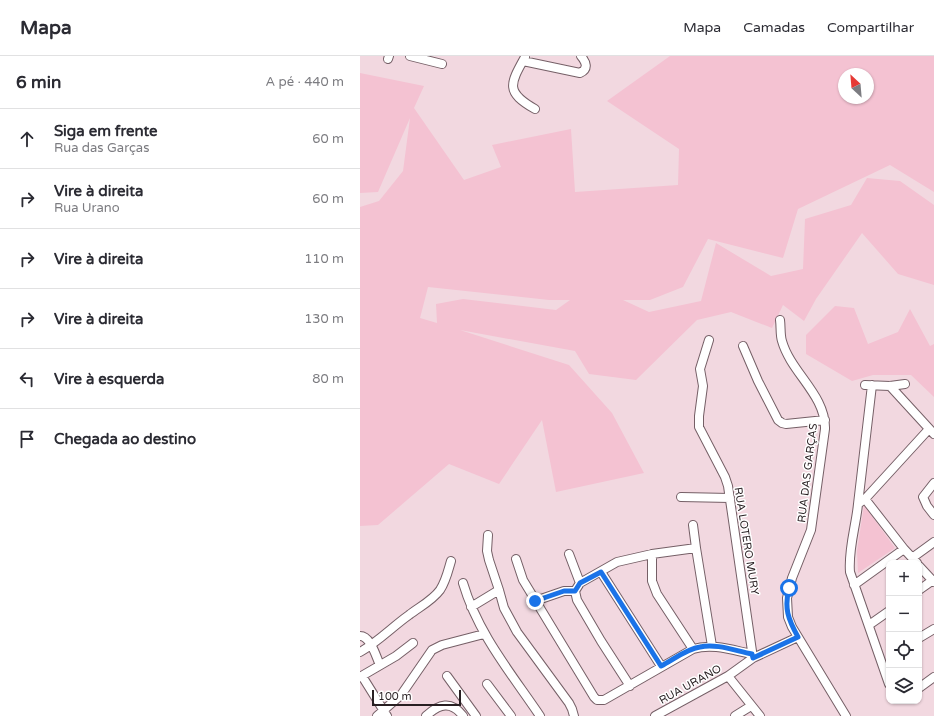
<!DOCTYPE html>
<html lang="pt">
<meta charset="utf-8">
<style>
:root{--surface:#fff;--page:#f7f7f7;--text:#2b2b33;--muted:#7c7c81;--line:#e1e1e2}
body{margin:0;font-family:"Varela Round",sans-serif;background:var(--page);color:var(--text)}
.controls{position:absolute;right:12px;bottom:12px;display:grid;overflow:hidden;border-radius:8px;box-shadow:0 1px 3px #0004}
.controls button{width:36px;height:36px;display:grid;place-items:center;padding:0;border:0;border-bottom:1px solid var(--line);background:var(--surface);color:var(--text);font:20px sans-serif}
.compass{position:absolute;left:478px;top:12px;width:36px;height:36px;border-radius:50%;background:var(--surface);box-shadow:0 1px 3px #0004;rotate:334deg}
.scale{position:absolute;left:12px;bottom:10px;width:89px;box-sizing:border-box;padding-left:4px;border:2px solid #281f22;border-top:0;font-size:11px;line-height:14px;white-space:nowrap;color:#281f22;-webkit-text-stroke:3px #fff;paint-order:stroke}
.stop{position:absolute;width:12px;height:12px;margin:-9px;border:3px solid #1a73e8;border-radius:50%;background:#fff}
.stop.end{background:#1a73e8;border-color:#fff;box-shadow:0 1px 4px #0008}
.list{margin:0;padding:0;list-style:none}
h2{display:flex;justify-content:space-between;align-items:center;height:52px;margin:0;padding:0 16px;font-size:17px}
h2 small{font-size:13px;font-weight:400;color:var(--muted)}
.list li{display:grid;grid-template-columns:26px 1fr auto;gap:12px;align-items:center;box-sizing:border-box;height:60px;padding:0 16px;border-top:1px solid var(--line)}
.list b{display:block;font-size:15px;white-space:nowrap}
.list p{margin:0;font-size:13px;white-space:nowrap;color:var(--muted)}
.list em{font-size:13px;font-style:normal;color:var(--muted)}
.icon{flex:none;width:22px;height:22px;fill:none;stroke:currentColor;stroke-width:2;stroke-linecap:round;stroke-linejoin:round}
.map{position:relative;flex:none;width:574px;height:660px;overflow:hidden}
header{display:flex;align-items:center;gap:24px;box-sizing:border-box;height:56px;padding:0 20px;background:var(--surface);border-bottom:1px solid var(--line)}
header strong{font-size:19px}
nav{display:flex;gap:22px;margin-inline-start:auto;font-size:14px}
main{display:flex}
aside{flex:1;background:var(--surface)}
.map>svg:first-child{display:block}
</style>
<header>
<strong>Mapa</strong>
<nav><a>Mapa</a><a>Camadas</a><a>Compartilhar</a></nav>
</header>
<main>
<aside>
<h2>6 min<small>A pé · 440 m</small></h2>
<ul class="list">
<li><svg class="icon" aria-label="ahead" viewBox="0 0 24 24"><path d="M12 20V5M6 11l6-6 6 6"/></svg><div><b>Siga em frente</b><p>Rua das Garças</p></div><em>60 m</em></li>
<li><svg class="icon" aria-label="right" viewBox="0 0 24 24"><path d="M7 20v-9h11M14 6l5 5-5 5"/></svg><div><b>Vire à direita</b><p>Rua Urano</p></div><em>60 m</em></li>
<li><svg class="icon" aria-label="right" viewBox="0 0 24 24"><path d="M7 20v-9h11M14 6l5 5-5 5"/></svg><div><b>Vire à direita</b></div><em>110 m</em></li>
<li><svg class="icon" aria-label="right" viewBox="0 0 24 24"><path d="M7 20v-9h11M14 6l5 5-5 5"/></svg><div><b>Vire à direita</b></div><em>130 m</em></li>
<li><svg class="icon" aria-label="left" viewBox="0 0 24 24"><path d="M17 20v-9H6M10 6l-5 5 5 5"/></svg><div><b>Vire à esquerda</b></div><em>80 m</em></li>
<li><svg class="icon" aria-label="arrive" viewBox="0 0 24 24"><path d="M6 21V4h12l-3 4 3 4H6"/></svg><div><b>Chegada ao destino</b></div></li>
</ul>
</aside>
<div class="map">
<svg width="574" height="660" viewBox="0 0 574 660">
<rect width="100%" height="100%" fill="#f2d8e0"/>
<path fill="#f4c2d2" fill-rule="evenodd" d="M310 0H574V136L530 109 438 153 423 202 348 183 323 231 290 244H263L289 256 341 245 356 187 411 220 443 213 445 163 491 149 507 122 540 125 574 149V229L538 218 502 177 456 243 444 265 423 249 412 272 371 256 337 264 276 324 229 318 215 295 100 274 209 309 252 357 284 417 196 436 182 364 139 428 89 408 18 469 0 470V151L19 145 43 115 50 62 18 136 0 137V17L64 30 54 52 104 124 141 111 132 89 211 73 215 136 318 129 319 93 247 45ZM484 18H508V42H484ZM68 231 189 244H210L196 254 103 243 76 248 77 267 60 262Z
M475 250 494 252 508 288 538 276 550 253 570 290 574 288V341L551 319H513L492 325 446 298V279Z
M504 449 535 492 498 517 497 495Z"/>
<g fill="none" stroke-linecap="round" stroke-linejoin="round">
<defs>
<path id="minor" d="M50 0 82 8
M165 1C150 28 145 36 175 53
M28 3 29 0
M163 5 220 17C229 13 226 6 221 0
M420 264C421 271 420 279 422 285 431 317 466 339 465 373L451 474 432 522 427 542 428 561 432 571 486 660
M349 284 340 313 343 330 339 360V371L365 421 368 430 393 602
M383 290 398 325 418 364 422 367 426 368 465 364
M505 329 530 330 545 328
M530 330 574 378
M574 427 563 441 567 450 574 459
M321 441 370 442
M505 443 544 493 557 507
M498 448 512 329
M333 469 336 492
M128 479 127 495 129 504 139 534 144 552 157 576 209 647 212 653 214 660
M209 498 220 527
M292 498V525L297 538 333 593C352 587 372 594 392 598
M552 502 574 486
M156 503 163 524 234 641 237 644H244L333 593
M559 510 574 526
M241 516 301 610
M103 527C118 578 151 617 180 660
M494 529 544 493
M559 534 573 524
M175 545 204 535H215
M111 551 139 534
M509 569 529 555
M0 580C11 580 16 601 20 609
M559 582 574 573
M0 596C18 586 32 571 49 559 59 551 72 545 80 534 86 525 88 515 91 505
M2 620 27 660
M87 620 116 660
M368 620 400 660
M0 621 36 600 53 587
M127 628 151 660
M529 628 490 516C488 493 496 470 498 448L505 443 569 373
M270 630 241 585 217 544 215 535 220 527 257 506 292 498 336 492 352 590
M559 632 574 621
M17 660 41 639 72 594 82 589 124 578
M66 660C79 648 91 644 103 660
M295 660 368 620 393 602 438 581
M375 660 391 650"/>
</defs>
<use href="#minor" stroke="#755f66" stroke-width="10"/>
<use href="#minor" stroke="#fff" stroke-width="8"/>
</g>
<g fill="none" stroke-linecap="round" stroke-linejoin="round">
<path stroke="#1a73e8" stroke-width="5" d="M175 545 204 535H215L220 527 241 516 301 610C313 604 326 593 340 591 356 587 376 595 392 598L393 602 438 581C428 563 424 552 429 532"/>
</g>
<g text-anchor="middle" stroke-width="3" stroke-linejoin="round" paint-order="stroke">
<g font-size="11" fill="#281f22" stroke="#fff">
<text transform="translate(447 417) rotate(-83)" y="4">RUA DAS GARÇAS</text>
<text transform="translate(387 485) rotate(81)" y="4">RUA LOTERO MURY</text>
<text transform="translate(330 628) rotate(-29)" y="4">RUA URANO</text>
</g>
</g>
</svg>
<div class="controls">
<button>+</button>
<button>−</button>
<button><svg class="icon" aria-label="locate" viewBox="0 0 24 24"><circle cx="12" cy="12" r="6"/><path d="M12 2v4M12 18v4M2 12h4M18 12h4"/></svg></button>
<button><svg class="icon" aria-label="layers" viewBox="0 0 24 24"><path d="M12 4l9 5-9 5-9-5zM3 14l9 5 9-5"/></svg></button>
</div>
<svg class="compass" viewBox="-18 -18 36 36"><path d="M0-13l5 13h-10z" fill="#e53935"/><path d="M0 13l5-13h-10z" fill="#7c7c81"/></svg>
<div class="scale">100 m</div>
<div class="stop" style="left:429px;top:532px"></div>
<div class="stop end" style="left:175px;top:545px"></div>
</div>
</main>
